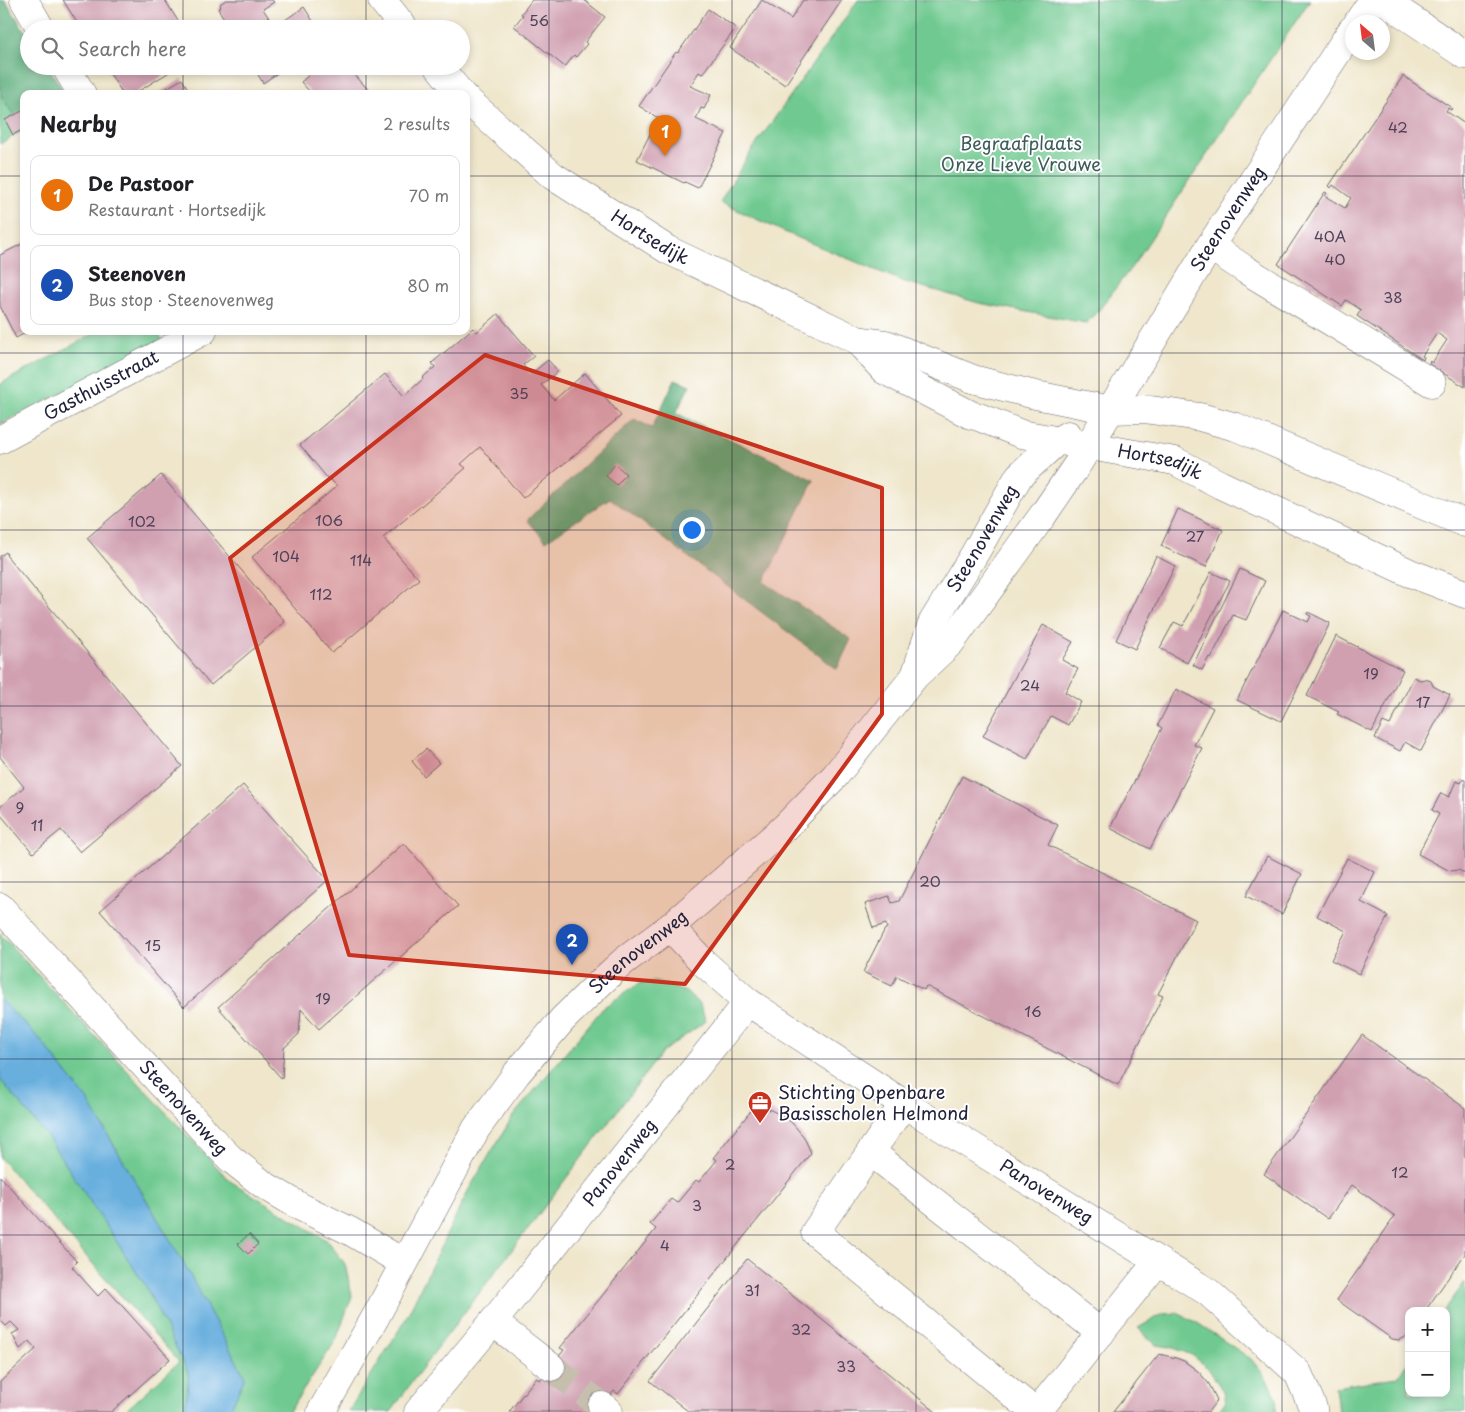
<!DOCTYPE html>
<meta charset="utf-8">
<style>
:root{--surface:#fff;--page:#f2f2f2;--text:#202124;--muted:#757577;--line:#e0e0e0;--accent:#0f766e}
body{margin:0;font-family:"Playpen Sans",sans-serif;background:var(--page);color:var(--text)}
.controls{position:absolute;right:15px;bottom:15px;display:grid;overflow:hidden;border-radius:10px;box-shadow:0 2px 8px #0003}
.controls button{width:45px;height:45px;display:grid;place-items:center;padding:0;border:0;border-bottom:1px solid var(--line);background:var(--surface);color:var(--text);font:25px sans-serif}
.compass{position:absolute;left:1345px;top:15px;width:45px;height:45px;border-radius:50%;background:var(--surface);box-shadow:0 2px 8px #0003;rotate:332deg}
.you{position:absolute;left:691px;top:529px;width:18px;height:18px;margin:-12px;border:4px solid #fff;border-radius:50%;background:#1a73e8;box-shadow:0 0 0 8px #1a73e833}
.badge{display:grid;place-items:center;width:32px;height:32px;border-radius:50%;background:var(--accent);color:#fff;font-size:16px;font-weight:700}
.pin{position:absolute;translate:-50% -41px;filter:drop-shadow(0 1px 2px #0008)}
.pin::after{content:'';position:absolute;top:26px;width:18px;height:15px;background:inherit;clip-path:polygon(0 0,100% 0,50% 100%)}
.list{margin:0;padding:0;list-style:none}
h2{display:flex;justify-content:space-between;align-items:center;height:65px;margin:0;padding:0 20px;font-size:21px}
h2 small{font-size:16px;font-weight:400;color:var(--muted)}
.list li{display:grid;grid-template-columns:32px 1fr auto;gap:15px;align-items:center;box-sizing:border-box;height:80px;margin:0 10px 10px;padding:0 10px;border:1px solid var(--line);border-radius:10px}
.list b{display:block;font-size:19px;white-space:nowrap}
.list p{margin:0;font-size:16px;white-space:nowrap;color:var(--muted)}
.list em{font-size:16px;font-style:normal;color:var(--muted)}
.icon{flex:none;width:28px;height:28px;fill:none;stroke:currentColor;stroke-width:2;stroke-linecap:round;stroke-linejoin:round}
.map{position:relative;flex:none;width:1465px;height:1412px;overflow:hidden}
.search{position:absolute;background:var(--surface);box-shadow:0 2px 8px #0003;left:20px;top:20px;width:450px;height:55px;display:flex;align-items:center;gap:12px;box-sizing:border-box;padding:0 18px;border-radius:28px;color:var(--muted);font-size:19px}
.panel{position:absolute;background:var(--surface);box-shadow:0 2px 8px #0003;left:20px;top:90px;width:450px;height:245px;border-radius:10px}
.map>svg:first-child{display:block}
</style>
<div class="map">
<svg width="1465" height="1412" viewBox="0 0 1465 1412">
<rect width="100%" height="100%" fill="#fff"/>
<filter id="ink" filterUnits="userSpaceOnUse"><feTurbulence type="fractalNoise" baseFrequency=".02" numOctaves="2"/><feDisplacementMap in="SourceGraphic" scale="10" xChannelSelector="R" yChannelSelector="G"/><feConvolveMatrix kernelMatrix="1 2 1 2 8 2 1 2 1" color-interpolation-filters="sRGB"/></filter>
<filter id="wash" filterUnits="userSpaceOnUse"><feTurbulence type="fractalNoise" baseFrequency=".0096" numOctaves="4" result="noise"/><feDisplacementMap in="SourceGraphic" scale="20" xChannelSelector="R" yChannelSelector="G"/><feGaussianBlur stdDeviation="1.12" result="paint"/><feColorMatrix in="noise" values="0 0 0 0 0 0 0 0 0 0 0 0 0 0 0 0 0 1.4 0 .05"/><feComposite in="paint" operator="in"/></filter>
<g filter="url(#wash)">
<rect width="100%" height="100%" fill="#efe6cb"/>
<path fill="#6fc990" stroke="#487666" d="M858 0H1310L1136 261 1099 310 1086 323 979 303 902 281 782 231 720 202 750 153Z
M0 94 23 130 0 144Z
M99 331H156L164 342 0 424V384Z
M0 934 230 1181 328 1241 345 1264 352 1296 336 1340 289 1412H124L179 1362 0 1158Z
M656 981 686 992 700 1005 706 1021 662 1052 414 1379 391 1412H348L404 1322 469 1189 513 1116 604 1007 640 983Z
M1465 1282V1412H1338L1335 1387 1397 1377 1409 1361V1393H1446V1311H1444Z
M1177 1313 1196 1322 1251 1359 1263 1374 1277 1397 1276 1412H1217L1225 1403 1223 1391 1208 1368 1192 1355 1171 1347 1156 1345 1138 1328 1163 1314Z"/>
<path fill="#5bad7a" stroke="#3e685a" d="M0 0H5L29 37V66H48L65 94H24V131L0 94Z
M675 379 690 385 676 413 814 480 764 582 851 639 837 669 610 498 546 541 527 520 634 419 652 428Z"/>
<path fill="#67afde" stroke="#44688c" d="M0 1000 39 1038 88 1101 183 1262 245 1377 229 1412H185L189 1374 145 1285 49 1139 0 1079Z"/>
<g id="blocks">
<path fill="#d0a0b1" d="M63 0H165L183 29H81Z
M226 0H272L274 2 263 9 273 24 266 29H231L218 9 221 7 220 4Z
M532 0H584L605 17 585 42 587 44 576 57 574 55 565 67 514 26 523 15 521 14Z
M762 0 791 19 803 0H842L785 85 730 48Z
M304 7 318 29H272Z
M708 9 736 28 702 74 699 72 690 86 711 95 704 109 701 108 696 119 726 133 698 188 685 182 684 183 637 160 658 118 639 106 676 52 678 53Z
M105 66H179L134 94H123Z
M257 66H288L263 83 254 68Z
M319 66H347L372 94H309L310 92 301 82Z
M1403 76 1452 108 1451 110 1448 108 1446 111 1465 124V387L1429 364 1430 361 1432 363 1447 340 1437 333 1422 356 1424 357 1423 360 1357 316 1361 310 1346 300 1342 306 1278 264 1325 192 1327 193 1325 196 1345 208 1351 198 1333 185 1331 188 1329 186Z
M182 79 191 94H157Z
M24 110V129L13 135 5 120Z
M24 243V331H29L16 338 0 306V255Z
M498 314 534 356 523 365 531 374 548 360 558 371 541 385 554 400 585 373 621 416 523 498 480 447 461 464 466 468 383 538 419 579 332 653 252 557 337 486 329 478 328 479 300 445 385 374 404 396 423 379 422 378 435 367 432 363 473 328 477 332Z
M615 464 626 474 617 485 606 476Z
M161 475 285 622 211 685 87 538Z
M1178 509 1223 530 1206 567 1161 546Z
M6 552 7 554 6 555 182 766 80 852 61 830 33 853 0 814V807L24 787 0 757V556Z
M1156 556 1175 566 1135 649 1116 640Z
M1240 569 1265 581 1246 620 1233 615 1211 658 1209 657 1202 670 1193 665Z
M1211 572 1230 581 1187 663 1160 648 1174 622 1183 626Z
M1283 610 1308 622 1311 616 1307 614 1308 612 1330 623 1281 721 1237 700Z
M1043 625 1073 642 1062 660 1078 669 1065 692 1081 702 1068 725 1051 716 1027 759 983 736Z
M1336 636 1403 670 1372 732 1337 714 1339 712 1307 696Z
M1414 677 1420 680 1425 679 1431 681 1433 686 1450 695 1421 751 1405 742 1400 751 1375 738 1383 722 1390 725Z
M1176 689 1213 708 1194 745 1202 748 1150 849 1110 828 1162 728 1158 725Z
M426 749 439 763 424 776 412 761Z
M962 776 1058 825 1048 845 1196 920 1158 994 1163 996 1118 1085 926 986 924 990 897 976 892 986 863 972 885 929 887 928 886 924 873 928 865 904 889 896 892 903 899 901Z
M1463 779 1465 780V873L1458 870 1450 871 1418 854 1439 814 1432 810 1441 793 1449 797 1456 781 1461 783Z
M243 785 328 880 184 1007 100 911Z
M404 843 458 906 319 1029 301 1009 299 1034 284 1048 282 1079 218 1007Z
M1267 856 1302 874 1282 914 1246 896Z
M1347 858 1375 872 1361 902 1388 916 1359 974 1331 960 1346 931 1317 916Z
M1362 1035 1465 1108V1254L1425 1311H1409V1334L1404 1338 1399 1340 1392 1339 1337 1300 1395 1216 1352 1185 1328 1219 1264 1174Z
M754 1107 771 1110 786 1118 793 1124 804 1137 811 1153 618 1394 614 1391 597 1412H509L536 1378 540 1380 564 1350 560 1348 656 1229 650 1224 671 1199 677 1203 696 1180 699 1182 717 1160 713 1158Z
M0 1176 77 1262 72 1267 98 1296 106 1288 170 1359 111 1412H0V1382L36 1349 29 1341 20 1349 12 1334 19 1330 11 1322 6 1326 0 1320Z
M249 1234 258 1244 248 1254 238 1244Z
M747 1259 936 1412H689L650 1381Z
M1159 1354 1176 1358 1184 1361 1199 1372 1209 1384 1217 1400 1208 1412H1113Z"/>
</g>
</g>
<g filter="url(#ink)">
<use href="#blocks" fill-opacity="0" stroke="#6a676d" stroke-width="1"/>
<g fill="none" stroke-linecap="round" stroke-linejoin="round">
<path stroke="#c6bfae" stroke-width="28" stroke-dasharray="28 14" stroke-linecap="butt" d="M551 1367 602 1406"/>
<defs>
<g id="minor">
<path d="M24 0 41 29"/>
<path d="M382 0 405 29"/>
<path d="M1383 0 1465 55"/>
<path d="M1358 22 1373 0"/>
<path d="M65 66 82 94"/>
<path d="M438 66 461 94"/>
<path id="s1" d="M466 99 553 176 668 250 857 340 886 344 973 379 1031 394 1110 410 1144 409 1200 417 1236 427 1465 523"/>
<path d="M1210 246 1246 270 1432 383"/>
<path id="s2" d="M857 340 884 370 971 415 979 417 1021 434 1175 461 1221 485 1410 573 1465 594"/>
<path id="s3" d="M0 440 203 331"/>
<path id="s4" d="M916 673 932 623 975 553 1019 476 1057 441 1068 435"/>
<path id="s5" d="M0 907 217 1145 231 1159 264 1185 301 1207 350 1231 404 1263"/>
<path id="s6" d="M670 927 704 963 748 1002 904 1104 1208 1292 1298 1373 1313 1408V1412"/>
<path d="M904 1104 815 1232 1035 1412"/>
<path d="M871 1152 1101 1333"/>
<path d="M493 1322 551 1367"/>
<path d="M602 1406 609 1412"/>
<path id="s7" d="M321 1412 375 1318 476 1129 517 1073 563 1019 600 983 624 961 670 927 785 827 835 776 915 676 951 642 1043 515 1077 465 1210 246 1352 30"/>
<path id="s8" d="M418 1412 493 1322 748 1002"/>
<path d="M1037 1412 1158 1261"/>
</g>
</defs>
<use href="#minor" stroke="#6a676d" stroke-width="29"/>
<use href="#minor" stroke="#fff" stroke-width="28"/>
</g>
</g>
<path fill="#c8321e" fill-opacity="0.2" stroke="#c8321e" stroke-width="4" stroke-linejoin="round" d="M485 355 882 488V714L685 984 349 955 230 558Z"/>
<path fill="none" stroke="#22223b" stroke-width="1" stroke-opacity="0.55" d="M183 0V29M366 0V29M549 0V1412M732 0V1412M916 0V1412M1099 0V1412M1282 0V1412M183 66V94M366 66V94M0 176H24M466 176H1465M183 331V1412M366 331V1412M0 353H1465M0 530H1465M0 706H1465M0 882H1465M0 1059H1465M0 1235H1465"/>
<defs>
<symbol id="office-pin" viewBox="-11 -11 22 30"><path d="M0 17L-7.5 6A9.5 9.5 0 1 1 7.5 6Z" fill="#c8321e" stroke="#fff"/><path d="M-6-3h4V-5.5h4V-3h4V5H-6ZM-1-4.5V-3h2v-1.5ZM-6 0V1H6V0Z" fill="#fff"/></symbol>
</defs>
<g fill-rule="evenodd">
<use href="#office-pin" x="746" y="1089" width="28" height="38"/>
</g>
<g text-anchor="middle" stroke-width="4" stroke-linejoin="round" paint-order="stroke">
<g font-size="15" fill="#4e4258">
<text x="539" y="26">56</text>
<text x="1398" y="133">42</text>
<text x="1330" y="242">40A</text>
<text x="1335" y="265">40</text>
<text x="1393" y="303">38</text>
<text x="519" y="399">35</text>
<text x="329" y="526">106</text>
<text x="142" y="527">102</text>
<text x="1195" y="542">27</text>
<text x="286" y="562">104</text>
<text x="361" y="566">114</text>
<text x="321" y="600">112</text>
<text x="1371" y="679">19</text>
<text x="1030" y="691">24</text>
<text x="1423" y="708">17</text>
<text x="20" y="813">9</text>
<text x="37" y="831">11</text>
<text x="930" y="887">20</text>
<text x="153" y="951">15</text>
<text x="323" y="1004">19</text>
<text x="1033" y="1017">16</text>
<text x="730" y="1170">2</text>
<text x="1400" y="1178">12</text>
<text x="697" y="1211">3</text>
<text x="665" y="1251">4</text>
<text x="752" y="1296">31</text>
<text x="801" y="1335">32</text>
<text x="846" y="1372">33</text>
</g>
<g font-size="18" fill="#3d5c59" stroke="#fff">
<text x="1021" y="150">Begraafplaats<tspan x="1021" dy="21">Onze Lieve Vrouwe</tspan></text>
</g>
<g font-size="18" fill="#22223b" stroke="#fff">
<text dy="6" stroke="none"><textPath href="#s7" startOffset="1512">Steenovenweg</textPath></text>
<text dy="6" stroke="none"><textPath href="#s1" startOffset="231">Hortsedijk</textPath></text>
<text dy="6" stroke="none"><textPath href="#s3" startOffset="115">Gasthuisstraat</textPath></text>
<text dy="6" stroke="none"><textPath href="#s2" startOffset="334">Hortsedijk</textPath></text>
<text dy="6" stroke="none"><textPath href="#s4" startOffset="151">Steenovenweg</textPath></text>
<text dy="6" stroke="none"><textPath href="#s7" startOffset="564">Steenovenweg</textPath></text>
<text dy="6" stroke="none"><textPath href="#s5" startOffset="272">Steenovenweg</textPath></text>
<text dy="6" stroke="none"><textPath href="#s8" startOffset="321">Panovenweg</textPath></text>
<text dy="6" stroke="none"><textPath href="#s6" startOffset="462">Panovenweg</textPath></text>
</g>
<g font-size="18" fill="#22223b" stroke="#fff" text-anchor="start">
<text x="778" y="1099">Stichting Openbare<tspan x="778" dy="21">Basisscholen Helmond</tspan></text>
</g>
</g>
</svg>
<div class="controls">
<button>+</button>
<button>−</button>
</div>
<svg class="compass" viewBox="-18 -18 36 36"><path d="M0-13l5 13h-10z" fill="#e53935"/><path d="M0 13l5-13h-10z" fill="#757577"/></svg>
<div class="you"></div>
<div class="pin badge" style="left:665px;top:156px;background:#e8710a">1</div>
<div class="pin badge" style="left:572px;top:965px;background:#1a4fb4">2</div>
<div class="search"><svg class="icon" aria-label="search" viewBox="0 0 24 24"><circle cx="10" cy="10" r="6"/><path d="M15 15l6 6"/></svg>Search here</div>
<section class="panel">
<h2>Nearby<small>2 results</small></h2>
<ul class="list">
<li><span class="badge" style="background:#e8710a">1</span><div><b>De Pastoor</b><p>Restaurant · Hortsedijk</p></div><em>70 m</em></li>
<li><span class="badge" style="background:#1a4fb4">2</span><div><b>Steenoven</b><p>Bus stop · Steenovenweg</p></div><em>80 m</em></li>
</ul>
</section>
</div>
